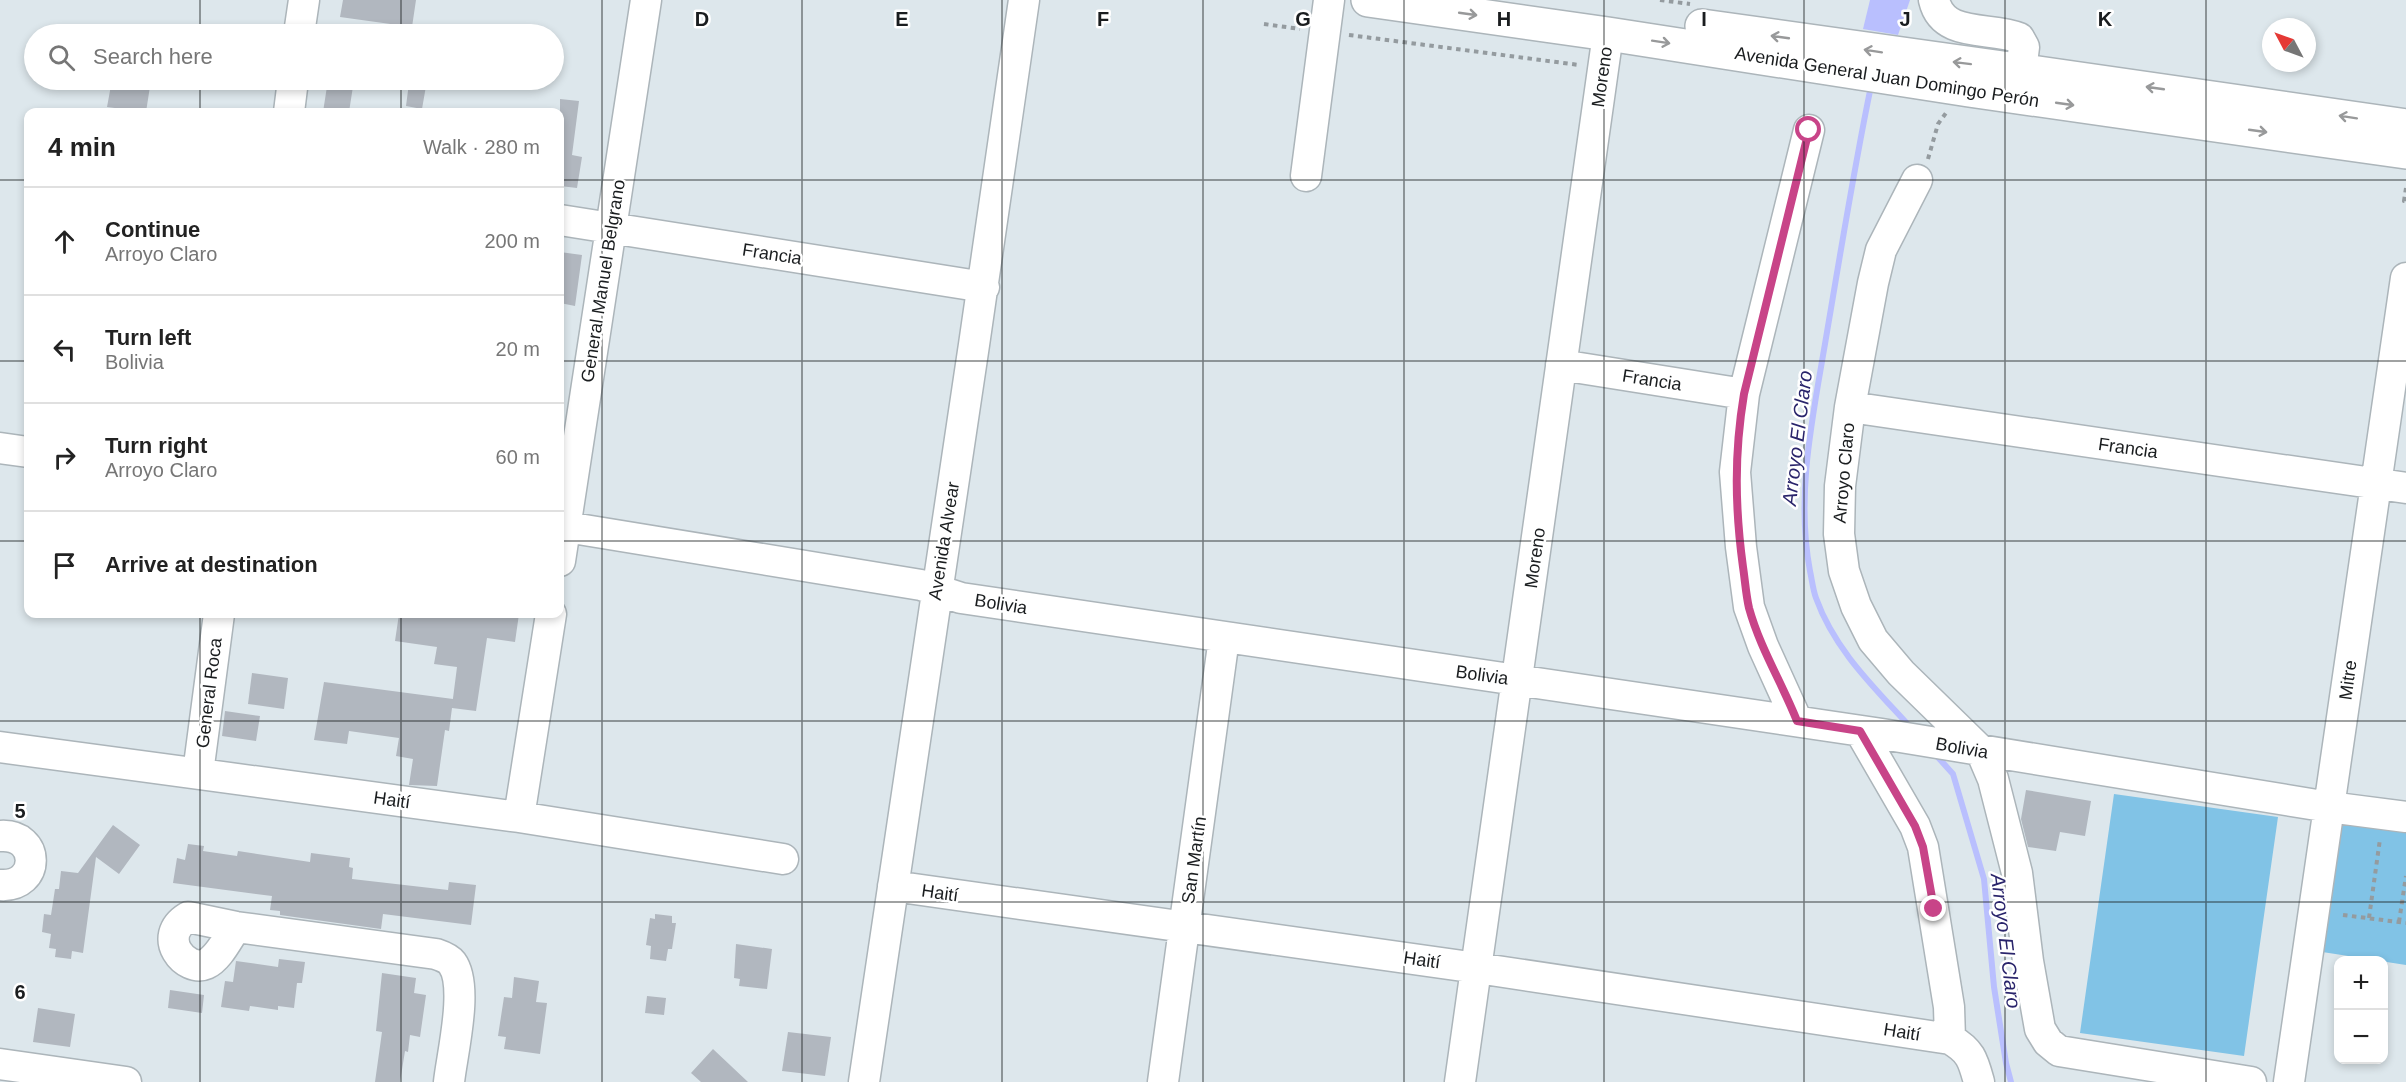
<!DOCTYPE html>
<meta charset="utf-8">
<style>
:root{--surface:#fff;--page:#f6f6f6;--text:#222;--muted:#767676;--line:#e0e0e0}
body{margin:0;font-family:Helvetica,sans-serif;background:var(--page);color:var(--text)}
.controls{position:absolute;right:18px;bottom:18px;display:grid;overflow:hidden;border-radius:12px;box-shadow:0 3px 9px #0003}
.controls button{width:54px;height:54px;display:grid;place-items:center;padding:0;border:0;border-bottom:2px solid var(--line);background:var(--surface);color:var(--text);font:30px sans-serif}
.compass{position:absolute;left:2262px;top:18px;width:54px;height:54px;border-radius:50%;background:var(--surface);box-shadow:0 3px 9px #0003;rotate:311deg}
.stop{position:absolute;width:18px;height:18px;margin:-14px;border:4px solid #c84488;border-radius:50%;background:#fff}
.stop.end{background:#c84488;border-color:#fff;box-shadow:0 2px 6px #0008}
.list{margin:0;padding:0;list-style:none}
h2{display:flex;justify-content:space-between;align-items:center;height:78px;margin:0;padding:0 24px;font-size:26px}
h2 small{font-size:20px;font-weight:400;color:var(--muted)}
.list li{display:grid;grid-template-columns:39px 1fr auto;gap:18px;align-items:center;box-sizing:border-box;height:108px;padding:0 24px;border-top:2px solid var(--line)}
.list b{display:block;font-size:22px;white-space:nowrap}
.list p{margin:0;font-size:20px;white-space:nowrap;color:var(--muted)}
.list em{font-size:20px;font-style:normal;color:var(--muted)}
.icon{flex:none;width:33px;height:33px;fill:none;stroke:currentColor;stroke-width:2;stroke-linecap:round;stroke-linejoin:round}
.map{position:relative;flex:none;width:2406px;height:1082px;overflow:hidden}
.search{position:absolute;background:var(--surface);box-shadow:0 3px 9px #0003;left:24px;top:24px;width:540px;height:66px;display:flex;align-items:center;gap:15px;box-sizing:border-box;padding:0 21px;border-radius:33px;color:var(--muted);font-size:22px}
.panel{position:absolute;background:var(--surface);box-shadow:0 3px 9px #0003;left:24px;top:108px;width:540px;height:510px;border-radius:12px}
.map>svg:first-child{display:block}
</style>
<div class="map">
<svg width="2406" height="1082" viewBox="0 0 2406 1082">
<rect width="100%" height="100%" fill="#dde7ec"/>
<path fill="#81c3e6" d="M2114 794 2278 817 2244 1056 2080 1033Z
M2349 818 2406 825V965L2316 951 2334 835Z"/>
<path fill="#b9bffe" d="M1870 0H1910L1898 35 1863 29Z"/>
<g fill="none" stroke-linecap="round" stroke-linejoin="round">
<path stroke="#b9bffe" stroke-width="6" d="M1871 86C1854 168 1841 250 1827 332 1814 411 1795 492 1810 571 1812 580 1813 590 1816 598 1835 651 1875 688 1912 729
M1935 754 1953 774 1984 879 1994 987 2006 1063 2011 1082"/>
</g>
<path fill="#b1b7bf" d="M343 0H416L412 27 340 17Z
M112 80H151L146 112 107 107Z
M328 80H354L349 112H323Z
M409 83 426 86 422 109 406 106Z
M560 99 579 101 572 155 582 157 577 188 560 186 562 171H560Z
M560 252 582 255 575 306 560 303Z
M399 614H519L515 642 487 638 476 711 452 708 449 731 445 730 437 786 409 785 413 759 396 756 399 738 349 731 347 744 314 740 324 682 453 699 452 706 457 667 434 664 437 647 395 641Z
M252 673 288 678 284 709 248 704Z
M225 711 260 716 256 741 222 736Z
M2026 790 2091 801 2085 836 2060 832 2056 851 2028 847 2021 819Z
M113 825 140 845 119 874 96 857 83 953 72 951 71 959 55 957 56 949 49 948 51 934 42 932 44 914 51 915 55 889H59L61 871 78 873Z
M188 844 204 846 203 851 237 856 238 851 310 862 311 853 350 858 349 867 353 868 352 879 448 890 449 882 476 885 471 925 383 914 381 929 280 915V911L270 910 272 896 173 883 177 858 185 860Z
M655 914 672 916V923H676L672 949H668L666 961 650 959 651 946 646 945 650 918 655 919Z
M736 944 772 949 767 989 739 986 740 979 734 978Z
M279 959 305 962 302 983H297L294 1008 278 1006V1010L250 1006 249 1011 221 1007 225 981 233 982 236 961 278 967Z
M382 973 416 978 414 993 426 995 420 1037 410 1035 408 1052 405 1051 400 1082H375L382 1032 376 1031Z
M514 977 539 981 536 1002 547 1003 540 1054 504 1049 506 1037 498 1036 504 997 512 998Z
M170 990 204 995 202 1013 168 1008Z
M647 996 666 998 664 1015 645 1013Z
M38 1008 75 1014 70 1047 33 1042Z
M788 1032 831 1037 825 1076 782 1071Z
M713 1049 748 1082H701L691 1073Z"/>
<g fill="none" stroke-linecap="round" stroke-linejoin="round">
<defs>
<path id="minor" d="M1934 0C1943 39 1991 26 2019 38L2024 47 2021 71
M299 34 304 0
M289 112 293 80
M1306 176 1329 0
M1917 180 1881 250 1873 283 1850 407 1840 486 1839 534 1844 571 1856 606 1873 640 1901 673 1981 751 1993 779 2017 873 2028 961 2040 1029 2048 1042 2059 1051 2251 1082
M560 220 984 287
M1561 365 1744 394
M1850 407 2406 488
M0 448 28 452
M560 526 921 585 961 598 1882 734 2329 807 2406 817
M560 561 646 0
M1797 721 1763 646 1749 607 1741 547 1735 472 1744 394 1809 130
M1860 731 1915 826 1923 847 1949 1007 1950 1039
M0 747 519 817 783 859
M198 773 219 614
M519 817 551 614
M0 836C41 833 41 888 0 885
M893 886 1477 968 1950 1039C1971 1051 1973 1060 1979 1082
M236 927C228 938 219 958 206 964 186 973 155 937 188 917L236 927 436 954C442 956 449 959 452 963 469 986 452 1054 449 1082
M0 1064 126 1082
M864 1082C917 721 973 361 1024 0
M1163 1082 1224 638
M1460 1082 1608 34
M2289 1082 2406 278"/>
<path id="major" d="M1368 0 1608 34 1969 90 2406 152
M1702 26C1937 59 2171 91 2406 126"/>
</defs>
<use href="#minor" stroke="#acb5ba" stroke-width="33"/>
<use href="#major" stroke="#acb5ba" stroke-width="36"/>
<path stroke="#949b9f" stroke-width="4" stroke-dasharray="4.5 4.5" stroke-linecap="butt" d="M1660 0 1690 4
M1264 24 1300 29
M1349 35 1579 65
M1928 159 1938 124 1946 113
M2406 188 2404 201H2406
M2343 915 2406 923
M2369 918 2380 839
M2399 922 2406 876"/>
<use href="#minor" stroke="#fff" stroke-width="30"/>
<use href="#major" stroke="#fff" stroke-width="33"/>
</g>
<defs><path id="oneway-shaft" d="M-6 0H5M1.5-3L5.5 0L1.5 3" fill="none" stroke-width="1.6" stroke-linecap="round" stroke-linejoin="round" transform="scale(1.5)"/></defs>
<g stroke="#98999a">
<use href="#oneway-shaft" transform="translate(1468 14) rotate(8)"/>
<use href="#oneway-shaft" transform="translate(1780 37) rotate(-172)"/>
<use href="#oneway-shaft" transform="translate(1661 42) rotate(9)"/>
<use href="#oneway-shaft" transform="translate(1873 51) rotate(-171)"/>
<use href="#oneway-shaft" transform="translate(1962 63) rotate(-173)"/>
<use href="#oneway-shaft" transform="translate(2155 88) rotate(-172)"/>
<use href="#oneway-shaft" transform="translate(2065 104) rotate(8)"/>
<use href="#oneway-shaft" transform="translate(2348 117) rotate(-171)"/>
<use href="#oneway-shaft" transform="translate(2258 131) rotate(8)"/>
</g>
<g fill="none" stroke-linecap="round" stroke-linejoin="round">
<path stroke="#c84488" stroke-width="8" d="M1809 130 1744 394C1734 454 1735 508 1743 567 1745 580 1746 595 1749 608 1760 648 1782 683 1797 721L1860 731 1915 826 1923 847 1934 909"/>
</g>
<path fill="none" stroke="#1a1d1f" stroke-width="1.5" stroke-opacity="0.55" d="M200 0V34M401 0V34M602 0V1082M802 0V1082M1002 0V1082M1203 0V1082M1404 0V1082M1604 0V1082M1804 0V1082M2005 0V1082M2206 0V1082M200 80V112M401 80V112M0 180H28M560 180H2406M0 361H28M560 361H2406M0 541H28M560 541H2406M200 614V1082M401 614V1082M0 721H2406M0 902H2406"/>
<g text-anchor="middle" stroke-width="5" stroke-linejoin="round" paint-order="stroke">
<g font-size="18" fill="#1a1d1f" stroke="#fff">
<text transform="translate(1602 77) rotate(-82)" y="6">Moreno</text>
<text transform="translate(1887 77) rotate(9)" y="6">Avenida General Juan Domingo Perón</text>
<text transform="translate(772 254) rotate(9)" y="6">Francia</text>
<text transform="translate(603 281) rotate(-81)" y="6">General Manuel Belgrano</text>
<text transform="translate(1652 380) rotate(9)" y="6">Francia</text>
<text transform="translate(2128 448) rotate(8)" y="6">Francia</text>
<text transform="translate(1844 473) rotate(-85)" y="6">Arroyo Claro</text>
<text transform="translate(944 541) rotate(-81)" y="6">Avenida Alvear</text>
<text transform="translate(1535 558) rotate(-82)" y="6">Moreno</text>
<text transform="translate(1001 604) rotate(9)" y="6">Bolivia</text>
<text transform="translate(1482 675) rotate(8)" y="6">Bolivia</text>
<text transform="translate(2348 680) rotate(-82)" y="6">Mitre</text>
<text transform="translate(209 693) rotate(-83)" y="6">General Roca</text>
<text transform="translate(1962 748) rotate(10)" y="6">Bolivia</text>
<text transform="translate(392 800) rotate(8)" y="6">Haití</text>
<text transform="translate(1194 860) rotate(-82)" y="6">San Martín</text>
<text transform="translate(940 893) rotate(8)" y="6">Haití</text>
<text transform="translate(1422 960) rotate(8)" y="6">Haití</text>
<text transform="translate(1902 1032) rotate(9)" y="6">Haití</text>
</g>
<g font-size="20" font-style="italic" fill="#29246b" stroke="#fff">
<text transform="translate(1797 438) rotate(-83)" y="7">Arroyo El Claro</text>
<text transform="translate(2006 941) rotate(83)" y="7">Arroyo El Claro</text>
</g>
</g>
<g font-size="20" text-anchor="middle" font-weight="bold" fill="#1a1d1f" stroke="#fff" stroke-width="5" stroke-linejoin="round" paint-order="stroke">
<text x="702" y="26">D</text>
<text x="902" y="26">E</text>
<text x="1103" y="26">F</text>
<text x="1303" y="26">G</text>
<text x="1504" y="26">H</text>
<text x="1704" y="26">I</text>
<text x="1905" y="26">J</text>
<text x="2105" y="26">K</text>
<text x="20" y="818">5</text>
<text x="20" y="999">6</text>
</g>
</svg>
<div class="controls">
<button>+</button>
<button>−</button>
</div>
<svg class="compass" viewBox="-18 -18 36 36"><path d="M0-13l5 13h-10z" fill="#e53935"/><path d="M0 13l5-13h-10z" fill="#767676"/></svg>
<div class="stop" style="left:1809px;top:130px"></div>
<div class="stop end" style="left:1934px;top:909px"></div>
<div class="search"><svg class="icon" aria-label="search" viewBox="0 0 24 24"><circle cx="10" cy="10" r="6"/><path d="M15 15l6 6"/></svg>Search here</div>
<section class="panel">
<h2>4 min<small>Walk · 280 m</small></h2>
<ul class="list">
<li><svg class="icon" aria-label="ahead" viewBox="0 0 24 24"><path d="M12 20V5M6 11l6-6 6 6"/></svg><div><b>Continue</b><p>Arroyo Claro</p></div><em>200 m</em></li>
<li><svg class="icon" aria-label="left" viewBox="0 0 24 24"><path d="M17 20v-9H6M10 6l-5 5 5 5"/></svg><div><b>Turn left</b><p>Bolivia</p></div><em>20 m</em></li>
<li><svg class="icon" aria-label="right" viewBox="0 0 24 24"><path d="M7 20v-9h11M14 6l5 5-5 5"/></svg><div><b>Turn right</b><p>Arroyo Claro</p></div><em>60 m</em></li>
<li><svg class="icon" aria-label="arrive" viewBox="0 0 24 24"><path d="M6 21V4h12l-3 4 3 4H6"/></svg><div><b>Arrive at destination</b></div></li>
</ul>
</section>
</div>
